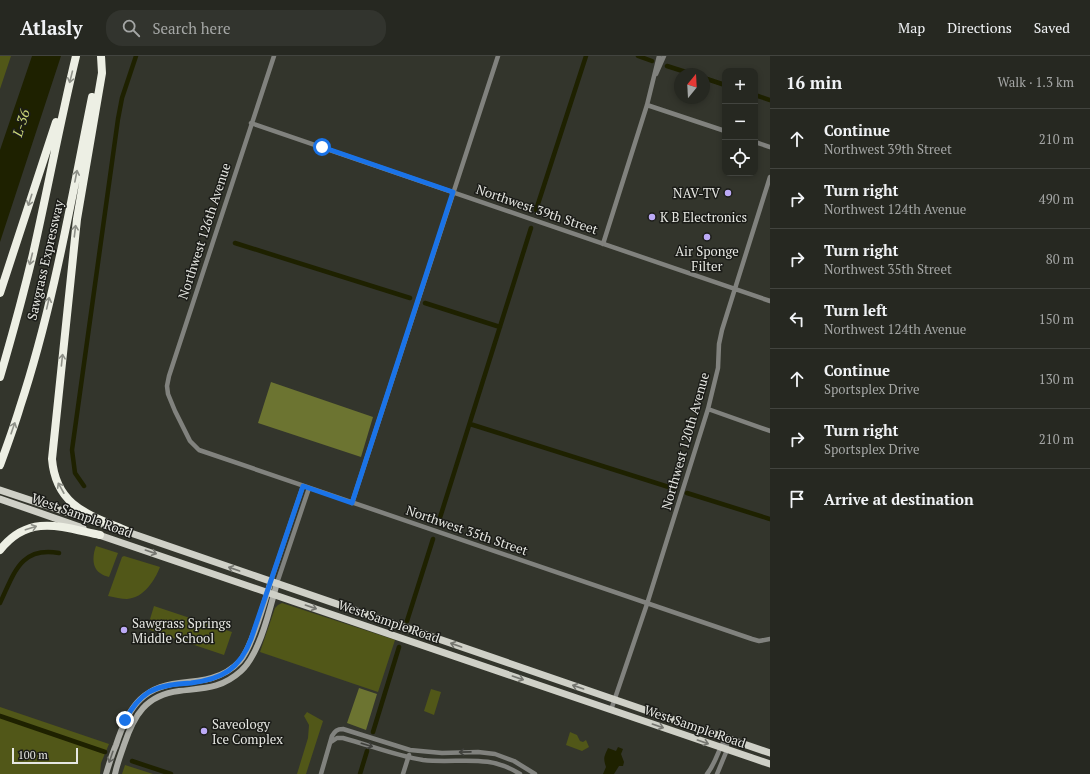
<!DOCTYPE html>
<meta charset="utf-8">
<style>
:root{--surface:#262821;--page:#32342e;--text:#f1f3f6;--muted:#a4a6a5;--line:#42443f}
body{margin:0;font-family:"PT Serif",serif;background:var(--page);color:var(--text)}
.controls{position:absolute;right:12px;top:12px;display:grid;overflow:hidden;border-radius:8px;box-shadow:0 2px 6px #0003}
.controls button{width:36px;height:36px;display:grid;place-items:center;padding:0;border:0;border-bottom:1px solid var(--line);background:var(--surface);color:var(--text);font:20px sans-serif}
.compass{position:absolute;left:674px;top:12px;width:36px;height:36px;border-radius:50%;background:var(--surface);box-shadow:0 2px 6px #0003;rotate:18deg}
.scale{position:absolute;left:12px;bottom:10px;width:66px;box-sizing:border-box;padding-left:4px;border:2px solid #e6e7e2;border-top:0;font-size:11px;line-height:14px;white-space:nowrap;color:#e6e7e2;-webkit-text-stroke:3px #1b1c18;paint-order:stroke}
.stop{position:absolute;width:12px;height:12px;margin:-9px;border:3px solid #1a73e8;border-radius:50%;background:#fff}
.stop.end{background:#1a73e8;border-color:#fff;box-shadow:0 1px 4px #0008}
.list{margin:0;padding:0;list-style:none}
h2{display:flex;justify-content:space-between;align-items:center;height:52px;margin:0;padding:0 16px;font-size:17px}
h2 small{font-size:13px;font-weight:400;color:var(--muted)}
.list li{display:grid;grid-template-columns:26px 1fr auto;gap:12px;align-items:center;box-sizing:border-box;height:60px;padding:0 16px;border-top:1px solid var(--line)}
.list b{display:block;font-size:15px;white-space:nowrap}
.list p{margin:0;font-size:13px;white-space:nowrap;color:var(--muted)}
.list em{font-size:13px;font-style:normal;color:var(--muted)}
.icon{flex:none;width:22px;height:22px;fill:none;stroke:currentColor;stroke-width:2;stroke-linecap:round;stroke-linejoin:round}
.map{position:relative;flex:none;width:770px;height:718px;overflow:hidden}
header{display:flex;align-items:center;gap:24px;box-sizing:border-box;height:56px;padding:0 20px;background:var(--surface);border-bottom:1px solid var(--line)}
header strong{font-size:19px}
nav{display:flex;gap:22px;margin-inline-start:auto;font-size:14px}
.search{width:280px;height:36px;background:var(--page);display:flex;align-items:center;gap:10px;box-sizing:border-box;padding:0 14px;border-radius:16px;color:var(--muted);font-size:15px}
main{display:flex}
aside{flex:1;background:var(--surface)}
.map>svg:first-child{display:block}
</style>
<header>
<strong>Atlasly</strong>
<div class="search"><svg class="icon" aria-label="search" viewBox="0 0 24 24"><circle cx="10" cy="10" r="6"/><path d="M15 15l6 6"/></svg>Search here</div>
<nav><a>Map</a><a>Directions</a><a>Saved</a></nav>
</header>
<main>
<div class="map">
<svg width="770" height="718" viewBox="0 0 770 718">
<rect width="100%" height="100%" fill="#33352c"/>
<path fill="#515718" d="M0 0H11L0 33Z
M96 490 118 497 109 521C106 520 102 519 100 517 91 511 93 498 96 490Z
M124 500 160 511C155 524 144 542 127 543 121 543 115 541 108 540L122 501Z
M282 547 395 584 378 636 260 596 275 552 278 549Z
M154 550 232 576 224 599 147 573Z
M431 633 441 636 434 659 424 655Z
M0 651 109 688 101 707 100 718H0Z
M307 656 323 665 306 718H297L308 682 309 669 304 660Z
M570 676 577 679 580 685 583 686 586 684 589 691 582 695 566 689Z
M125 709 153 718H122Z"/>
<path fill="#6c7431" d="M271 326 373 361 361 401 258 367Z
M359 632 377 638 366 674 347 667Z"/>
<path fill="#1e2100" d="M32 0H61L0 186V94Z
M618 691 623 693 621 698 624 706 623 710H619L614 718H603L606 711C603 702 604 701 608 692L616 695Z"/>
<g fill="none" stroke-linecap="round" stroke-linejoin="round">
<path stroke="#1e2100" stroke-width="4.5" d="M638 0 652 5
M667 10 692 18
M704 22 725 29
M755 39 770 44
M536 154 586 0
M235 187 410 242
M425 247 500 271
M470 368 675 433
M84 430 75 417 72 394 118 63 122 42 136 0
M687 437 770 463
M438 468 531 172
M0 547C14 518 20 490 59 497
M407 565 433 483
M0 660 105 696
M373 676 399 591
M132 705 171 718
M360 718 367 695"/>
<path stroke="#81827e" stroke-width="4.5" d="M274 0 169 320 167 330 168 338 175 355 190 385 199 394 752 583 759 585 770 583
M656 18 664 0
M647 49 725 75
M251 67 770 245
M755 86 770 91
M603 188 647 49 659 0
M708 353 770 375
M352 447 498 0
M271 525 303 430
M277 527 309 432
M611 654 647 548 708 353 718 312 719 288 722 274 770 121
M331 686 337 682H343C369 689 396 700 423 704 459 708 487 697 520 718
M321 718 332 680C335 675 337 673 343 673L410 694 442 697 478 696 495 698 514 705 535 718
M403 718 409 699
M707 718C716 707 718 693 726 682
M717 718 727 694 726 682"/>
<path stroke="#adaea7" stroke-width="6" d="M106 718C109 708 112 698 116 689 127 655 140 631 179 627 202 625 223 623 240 605 252 592 265 544 271 525
M115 718C117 708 121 698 124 689 134 659 146 639 179 635 204 632 221 633 241 615 260 598 270 552 277 527"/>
<path stroke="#cfd0c7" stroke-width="7" d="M0 434 102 468
M0 443 83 472
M122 474 770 697
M96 478 770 708"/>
<path stroke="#edefe4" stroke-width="8" d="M101 0 102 17 77 163 52 403C56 451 90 459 127 475
M0 237 56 66
M0 321C12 280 23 240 33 198 48 132 60 66 76 0
M0 409C7 390 14 371 20 351 53 251 71 145 92 41
M0 494C29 457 62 471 100 479"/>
</g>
<defs><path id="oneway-shaft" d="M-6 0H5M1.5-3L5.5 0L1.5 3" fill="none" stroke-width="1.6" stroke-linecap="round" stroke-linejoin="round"/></defs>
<g stroke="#8e9088">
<use href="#oneway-shaft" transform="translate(71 21) rotate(104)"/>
<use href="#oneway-shaft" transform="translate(76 120) rotate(-79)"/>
<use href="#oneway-shaft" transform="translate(30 144) rotate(108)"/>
<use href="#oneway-shaft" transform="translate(75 175) rotate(-83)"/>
<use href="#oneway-shaft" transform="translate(31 203) rotate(104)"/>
<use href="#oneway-shaft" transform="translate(48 247) rotate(-77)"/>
<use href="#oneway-shaft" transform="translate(62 304) rotate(-84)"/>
<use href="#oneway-shaft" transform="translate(13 372) rotate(-71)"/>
<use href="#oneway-shaft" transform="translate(61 432) rotate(-119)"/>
<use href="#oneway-shaft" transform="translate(31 472) rotate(-18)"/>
</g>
<g stroke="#757670">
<use href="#oneway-shaft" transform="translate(151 496) rotate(19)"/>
<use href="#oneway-shaft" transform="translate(234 513) rotate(-161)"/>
<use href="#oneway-shaft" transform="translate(311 551) rotate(19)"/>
<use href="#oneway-shaft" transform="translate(456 589) rotate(-161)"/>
<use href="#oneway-shaft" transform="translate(518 622) rotate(19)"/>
<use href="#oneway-shaft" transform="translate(578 631) rotate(-161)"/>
<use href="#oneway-shaft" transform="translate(658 670) rotate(19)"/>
<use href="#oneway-shaft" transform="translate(703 686) rotate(19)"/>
</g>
<g stroke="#3f403c">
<use href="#oneway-shaft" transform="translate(367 689) rotate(17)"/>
<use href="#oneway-shaft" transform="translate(465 696) rotate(179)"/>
</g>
<use stroke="#646560" href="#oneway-shaft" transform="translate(111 701) rotate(109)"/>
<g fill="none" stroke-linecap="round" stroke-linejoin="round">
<path stroke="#1a73e8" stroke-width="5" d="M125 664C131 653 138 643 149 636 162 629 176 628 191 627 222 623 240 613 251 583L303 430 352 447 453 136 322 91"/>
</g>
<g fill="#bcaaf6" stroke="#1b1c18" stroke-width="1.5">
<circle cx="728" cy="137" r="4"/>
<circle cx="652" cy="161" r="4"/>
<circle cx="707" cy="181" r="4"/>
<circle cx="124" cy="574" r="4"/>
<circle cx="204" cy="675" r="4"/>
</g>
<g text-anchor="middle" stroke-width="3" stroke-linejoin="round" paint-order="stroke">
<g font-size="13" fill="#e6e7e2" stroke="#1b1c18" text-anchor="start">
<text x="720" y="142" text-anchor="end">NAV-TV</text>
<text x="660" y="166">K B Electronics</text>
<text x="707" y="200" text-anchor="middle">Air Sponge<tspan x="707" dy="15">Filter</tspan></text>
<text x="132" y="572">Sawgrass Springs<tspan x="132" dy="15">Middle School</tspan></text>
<text x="212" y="673">Saveology<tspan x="212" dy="15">Ice Complex</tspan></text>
</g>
<g font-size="13" fill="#e6e7e2" stroke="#1b1c18">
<text transform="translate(537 153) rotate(19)" y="5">Northwest 39th Street</text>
<text transform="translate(204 175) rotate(-72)" y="5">Northwest 126th Avenue</text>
<text transform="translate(45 204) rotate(-77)" y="5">Sawgrass Expressway</text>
<text transform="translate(685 385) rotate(-74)" y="5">Northwest 120th Avenue</text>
<text transform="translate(82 459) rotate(20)" y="5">West Sample Road</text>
<text transform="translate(467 474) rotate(19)" y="5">Northwest 35th Street</text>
<text transform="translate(389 565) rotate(19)" y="5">West Sample Road</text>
<text transform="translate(695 670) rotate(19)" y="5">West Sample Road</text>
</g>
<g font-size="14" font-style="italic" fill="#ccd778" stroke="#1b1c18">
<text transform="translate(21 67) rotate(-72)" y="5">L-36</text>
</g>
</g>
</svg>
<div class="controls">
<button>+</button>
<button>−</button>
<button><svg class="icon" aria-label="locate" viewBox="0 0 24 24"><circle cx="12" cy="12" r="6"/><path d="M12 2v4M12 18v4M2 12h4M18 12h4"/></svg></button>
</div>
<svg class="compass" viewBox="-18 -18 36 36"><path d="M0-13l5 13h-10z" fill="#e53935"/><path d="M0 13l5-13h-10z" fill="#a4a6a5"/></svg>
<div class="scale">100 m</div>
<div class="stop" style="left:322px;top:91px"></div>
<div class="stop end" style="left:125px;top:664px"></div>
</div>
<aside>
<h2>16 min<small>Walk · 1.3 km</small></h2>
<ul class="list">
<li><svg class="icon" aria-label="ahead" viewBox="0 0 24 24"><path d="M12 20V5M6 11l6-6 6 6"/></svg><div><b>Continue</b><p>Northwest 39th Street</p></div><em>210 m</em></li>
<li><svg class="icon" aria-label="right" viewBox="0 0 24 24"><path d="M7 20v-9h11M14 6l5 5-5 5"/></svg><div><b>Turn right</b><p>Northwest 124th Avenue</p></div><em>490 m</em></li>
<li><svg class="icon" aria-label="right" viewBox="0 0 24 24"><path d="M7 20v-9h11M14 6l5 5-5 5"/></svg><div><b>Turn right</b><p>Northwest 35th Street</p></div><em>80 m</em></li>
<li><svg class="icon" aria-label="left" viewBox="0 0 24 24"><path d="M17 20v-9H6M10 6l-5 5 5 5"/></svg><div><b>Turn left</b><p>Northwest 124th Avenue</p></div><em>150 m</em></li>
<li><svg class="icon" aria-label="ahead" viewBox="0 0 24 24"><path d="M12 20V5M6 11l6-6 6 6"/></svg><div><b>Continue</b><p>Sportsplex Drive</p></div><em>130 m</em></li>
<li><svg class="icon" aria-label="right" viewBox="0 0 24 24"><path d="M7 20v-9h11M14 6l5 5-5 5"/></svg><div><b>Turn right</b><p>Sportsplex Drive</p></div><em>210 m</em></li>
<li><svg class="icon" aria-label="arrive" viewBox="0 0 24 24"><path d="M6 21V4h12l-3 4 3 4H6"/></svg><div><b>Arrive at destination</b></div></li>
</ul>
</aside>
</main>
